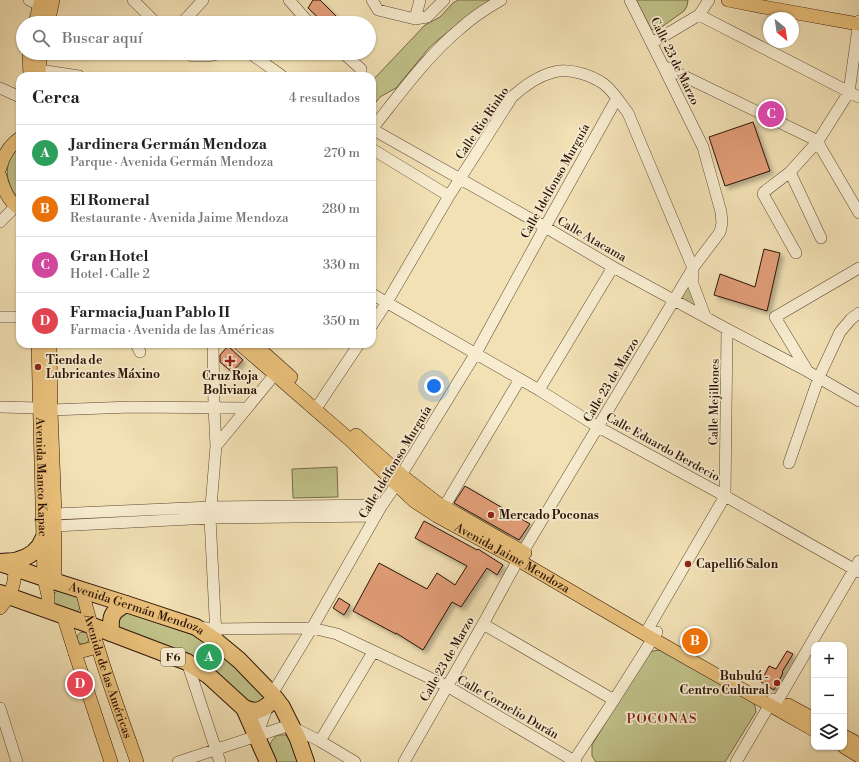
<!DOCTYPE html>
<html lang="es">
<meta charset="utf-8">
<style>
:root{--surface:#fff;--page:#f2f2f2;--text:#222;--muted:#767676;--line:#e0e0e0;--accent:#111827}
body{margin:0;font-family:"Libre Bodoni",serif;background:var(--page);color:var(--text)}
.controls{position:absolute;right:12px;bottom:12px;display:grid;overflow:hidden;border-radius:8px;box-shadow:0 1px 3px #0004}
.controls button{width:36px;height:36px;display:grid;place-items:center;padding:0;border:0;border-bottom:1px solid var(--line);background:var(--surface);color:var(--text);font:20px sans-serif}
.compass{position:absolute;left:763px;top:12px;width:36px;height:36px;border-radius:50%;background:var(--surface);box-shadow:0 1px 3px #0004;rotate:150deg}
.you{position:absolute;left:434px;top:386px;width:14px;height:14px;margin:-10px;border:3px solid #fff;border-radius:50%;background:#1a73e8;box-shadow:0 0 0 6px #1a73e833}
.badge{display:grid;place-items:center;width:26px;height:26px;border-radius:50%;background:var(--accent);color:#fff;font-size:13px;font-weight:700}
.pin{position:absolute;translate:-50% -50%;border:2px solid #fff;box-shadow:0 1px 4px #0006}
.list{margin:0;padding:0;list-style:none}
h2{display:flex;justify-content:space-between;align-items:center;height:52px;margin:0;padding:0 16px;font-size:17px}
h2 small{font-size:13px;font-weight:400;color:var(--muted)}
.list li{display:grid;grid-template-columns:26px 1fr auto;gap:12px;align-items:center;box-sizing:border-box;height:56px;padding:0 16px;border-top:1px solid var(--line)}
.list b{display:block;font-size:15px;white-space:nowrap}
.list p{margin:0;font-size:13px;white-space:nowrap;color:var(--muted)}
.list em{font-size:13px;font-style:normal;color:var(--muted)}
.icon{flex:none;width:22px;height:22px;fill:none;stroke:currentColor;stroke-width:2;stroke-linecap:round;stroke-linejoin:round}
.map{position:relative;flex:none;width:859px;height:762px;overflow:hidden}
.search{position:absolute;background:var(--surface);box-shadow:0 1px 3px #0004;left:16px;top:16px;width:360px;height:44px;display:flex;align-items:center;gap:10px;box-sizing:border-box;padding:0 14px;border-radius:22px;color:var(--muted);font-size:15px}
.panel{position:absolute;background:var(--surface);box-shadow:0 1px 3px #0004;left:16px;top:72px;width:360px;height:276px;border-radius:12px}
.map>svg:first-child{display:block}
</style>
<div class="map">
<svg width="859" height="762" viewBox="0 0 859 762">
<defs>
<filter id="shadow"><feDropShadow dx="3.5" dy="3.5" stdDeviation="2" flood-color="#0004"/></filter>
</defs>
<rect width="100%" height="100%" fill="#f2e1b5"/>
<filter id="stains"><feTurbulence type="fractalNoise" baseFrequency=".005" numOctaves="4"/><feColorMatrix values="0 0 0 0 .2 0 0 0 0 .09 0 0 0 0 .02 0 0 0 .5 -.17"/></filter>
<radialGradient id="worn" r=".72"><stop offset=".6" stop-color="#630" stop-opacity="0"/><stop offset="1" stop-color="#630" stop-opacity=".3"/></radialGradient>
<path fill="#c0c189" stroke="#766a48" d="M458 0H493L454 27 439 39 429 48 396 88 380 97 372 107V81L425 25 440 17 453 3Z
M636 0H688L687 6 684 11 656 31 651 29Z
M20 145V201C8 188 3 171 12 155 14 151 17 148 20 145Z
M689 285 699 309 681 299V295Z
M337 467 338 497 293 498 292 469Z
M59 590 78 596 80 608 77 612H73L53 604C53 597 52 593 59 590Z
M126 610 183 630 205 641 224 654 265 697 264 702 255 706 117 628 118 614Z
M77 638a6 6 0 1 1 12 0a6 6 0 1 1-12 0Z
M660 650 752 701 755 706 756 712 725 762H596L592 756V745L645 657 653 651Z
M278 735H285L289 736 300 762H276C271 750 265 744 278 735Z"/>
<path fill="#e19d77" stroke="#2c1307" filter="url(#shadow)" d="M313 0H320L343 23H324L308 8Z
M753 122 770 171 725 186 709 137Z
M764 249 780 253 767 311 714 295 720 274 755 287Z
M228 346 243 360 232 372 220 362V355Z
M465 486 530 524 519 540 454 503Z
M424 521 477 550 478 549 503 565 497 575 487 568 461 607 452 602 423 650 396 633V634L353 611 379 563 427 589 437 573 455 585 467 566 415 538Z
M339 598 350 605 344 615 333 608Z
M787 651 793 654 782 672 783 673 774 690 761 682 769 666 776 669Z"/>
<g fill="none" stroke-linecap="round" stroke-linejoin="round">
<defs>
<path id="minor" d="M29 0 40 5H47
M133 0 156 23
M289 0 309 23
M372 0 378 10 415 19 427 17 444 0
M699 15 859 97
M415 19 420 0
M182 23 203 0
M652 43 699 15 709 0
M189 53 192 56H207L222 53
M248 53 254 56 282 76
M343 53 361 69V76
M663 66 818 141
M33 67 39 70 79 76
M0 88 20 97
M372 129 545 227 613 267 727 329 807 371 859 401
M372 129C400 94 426 57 461 28 473 17 487 8 501 0
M818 141 821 148 859 213
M372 149 449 196
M790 172 821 238
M0 222 16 206
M796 253 763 194 764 192 790 172 818 141 849 92 859 21
M372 294 539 390 598 427 725 496 859 572
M0 317H20
M372 325 387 302 449 196 512 97C524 86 538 76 554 72 570 68 591 75 604 84 614 92 621 104 628 113L693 268V284L705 316
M136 344 140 352
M213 344 214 407 216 446 210 518 216 636
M807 370 775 317 859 268
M539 390 613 267
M0 407 39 408 51 410 131 407 247 408
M315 410 359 344
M216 446 280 368
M789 463 819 377 840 332 851 319 859 313
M444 507 520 379
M46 513 55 514 211 507 382 505
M47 525 55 526 210 518 376 516
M483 624 614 700
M198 627 216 629 312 628 337 634 447 686 576 762
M645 634 725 496 727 329
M187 662 220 762
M774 707 859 561
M0 708 17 762
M257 736 272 694 312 628 382 505 396 485 401 475 476 353 545 227 617 98
M320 741 373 652
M178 762 284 727H292L320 741 355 762
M404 762 483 624 518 560 674 300 693 268 720 232 722 223 721 212 703 147 663 66 630 0
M573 762 614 700 657 632
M736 762 773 699"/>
<g id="major">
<path d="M728 0 769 8 859 24"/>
<path d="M35 23 41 0"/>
<path d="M48 23 53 0"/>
<path d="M29 53 30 76"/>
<path d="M40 76 39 70 41 53"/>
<path d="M0 168C3 156 10 145 20 138"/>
<path d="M0 176C3 188 9 202 20 209"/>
<path id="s1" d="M38 344 44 578 48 595V610"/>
<path d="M50 344 51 410 55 514V582"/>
<path id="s2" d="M240 344 349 439 414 501 437 516 518 560 653 639 814 730"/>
<path d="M254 344 291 377"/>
<path d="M356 435 405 478 436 502 525 553"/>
<path id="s3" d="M82 590C96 649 117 705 137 762"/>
<path d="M0 608C11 594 15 586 15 568"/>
<path d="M63 615 75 653 111 762"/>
<path d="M75 653 97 647"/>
<path d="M788 705 814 719"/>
<path d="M844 736 859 744"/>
<path d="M844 747 859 756"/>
</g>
<g id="highway">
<path d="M1 562C6 561 13 562 18 560 29 557 39 550 43 539"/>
<path id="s4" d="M0 563 44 578 126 604 196 627 216 641 239 660 272 694 282 707 298 739 306 762"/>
<path d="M0 593 90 625 174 657 187 662 209 676 244 708 268 762"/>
<path d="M111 633C110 616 111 612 126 604"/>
<path d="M244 708C255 712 258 712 268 705"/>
</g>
</defs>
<use href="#minor" stroke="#5e4632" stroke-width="12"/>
<use href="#major" stroke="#2c1307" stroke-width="14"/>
<use href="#highway" stroke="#2c1307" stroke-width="18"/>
<use href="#minor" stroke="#f7eccf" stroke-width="11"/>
<use href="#major" stroke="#e9c07a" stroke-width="13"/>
<use href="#highway" stroke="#e9c07a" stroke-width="16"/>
</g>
<g fill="#8f2418" stroke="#f7eccf" stroke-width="1.5">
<path d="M228 355h4v4h4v4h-4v4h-4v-4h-4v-4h4z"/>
<circle cx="38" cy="367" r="4"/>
<circle cx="491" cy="515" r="4"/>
<circle cx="688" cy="564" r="4"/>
<circle cx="777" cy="683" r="4"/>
</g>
<g text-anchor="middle" stroke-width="3.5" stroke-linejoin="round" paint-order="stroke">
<rect fill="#f7eccf" stroke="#695443" stroke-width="1" x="161" y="648" width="24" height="18" rx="3"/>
<g font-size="11" font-weight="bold" fill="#2c1307">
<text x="173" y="661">F6</text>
</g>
<g font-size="12" fill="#2c1307" stroke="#f7eccf">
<text transform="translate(675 61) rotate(64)" y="4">Calle 23 de Marzo</text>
<text transform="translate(482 123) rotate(-56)" y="4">Calle Rio Rinho</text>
<text transform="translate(555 181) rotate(-61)" y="4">Calle Idelfonso Murguía</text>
<text transform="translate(592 239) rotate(30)" y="4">Calle Atacama</text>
<text transform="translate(611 380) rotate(-59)" y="4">Calle 23 de Marzo</text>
<text transform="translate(714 402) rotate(-89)" y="4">Calle Mejillones</text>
<text transform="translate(663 447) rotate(29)" y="4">Calle Eduardo Berdecio</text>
<text transform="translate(395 462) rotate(-59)" y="4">Calle Idelfonso Murguía</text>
<text dy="4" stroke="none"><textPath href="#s1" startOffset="133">Avenida Manco Kapac</textPath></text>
<text dy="4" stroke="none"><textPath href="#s2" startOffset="348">Avenida Jaime Mendoza</textPath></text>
<text dy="4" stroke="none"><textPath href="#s4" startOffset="144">Avenida Germán Mendoza</textPath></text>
<text transform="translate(447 659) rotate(-60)" y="4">Calle 23 de Marzo</text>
<text dy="4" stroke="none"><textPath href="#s3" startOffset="90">Avenida de las Américas</textPath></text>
<text transform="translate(508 707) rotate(30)" y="4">Calle Cornelio Durán</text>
</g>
<g font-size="12" font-weight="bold" fill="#2c1307" stroke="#f7eccf" text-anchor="start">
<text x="46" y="364">Tienda de<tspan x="46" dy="14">Lubricantes Máxino</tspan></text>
<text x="230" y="380" text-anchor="middle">Cruz Roja<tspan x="230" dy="14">Boliviana</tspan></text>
<text x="499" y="519">Mercado Poconas</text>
<text x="696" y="568">Capelli6 Salon</text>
<text x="769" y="680" text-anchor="end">Bubulú -<tspan x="769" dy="14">Centro Cultural</tspan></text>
</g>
<g font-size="13" letter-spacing="1" fill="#7a1f14" stroke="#f7eccf">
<text x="662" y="723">POCONAS</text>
</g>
</g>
<rect width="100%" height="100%" filter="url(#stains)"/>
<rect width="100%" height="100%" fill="url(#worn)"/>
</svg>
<div class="controls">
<button>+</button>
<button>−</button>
<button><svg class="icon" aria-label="layers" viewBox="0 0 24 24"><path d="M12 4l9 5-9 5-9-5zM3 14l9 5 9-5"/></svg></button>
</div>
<svg class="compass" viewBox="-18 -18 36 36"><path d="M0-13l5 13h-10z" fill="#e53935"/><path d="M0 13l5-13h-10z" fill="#767676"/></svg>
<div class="you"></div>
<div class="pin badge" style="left:209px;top:657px;background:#2e9e5b">A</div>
<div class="pin badge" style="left:695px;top:641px;background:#e8710a">B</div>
<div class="pin badge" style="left:771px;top:114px;background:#d1479c">C</div>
<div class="pin badge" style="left:80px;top:684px;background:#e0444e">D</div>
<div class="search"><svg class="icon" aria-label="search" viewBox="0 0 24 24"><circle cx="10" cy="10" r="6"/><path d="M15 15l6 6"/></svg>Buscar aquí</div>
<section class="panel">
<h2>Cerca<small>4 resultados</small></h2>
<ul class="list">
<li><span class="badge" style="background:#2e9e5b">A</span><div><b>Jardinera Germán Mendoza</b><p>Parque · Avenida Germán Mendoza</p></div><em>270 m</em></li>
<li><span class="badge" style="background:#e8710a">B</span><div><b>El Romeral</b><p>Restaurante · Avenida Jaime Mendoza</p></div><em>280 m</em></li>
<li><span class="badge" style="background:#d1479c">C</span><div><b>Gran Hotel</b><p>Hotel · Calle 2</p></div><em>330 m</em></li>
<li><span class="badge" style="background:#e0444e">D</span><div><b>Farmacia Juan Pablo II</b><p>Farmacia · Avenida de las Américas</p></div><em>350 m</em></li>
</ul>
</section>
</div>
